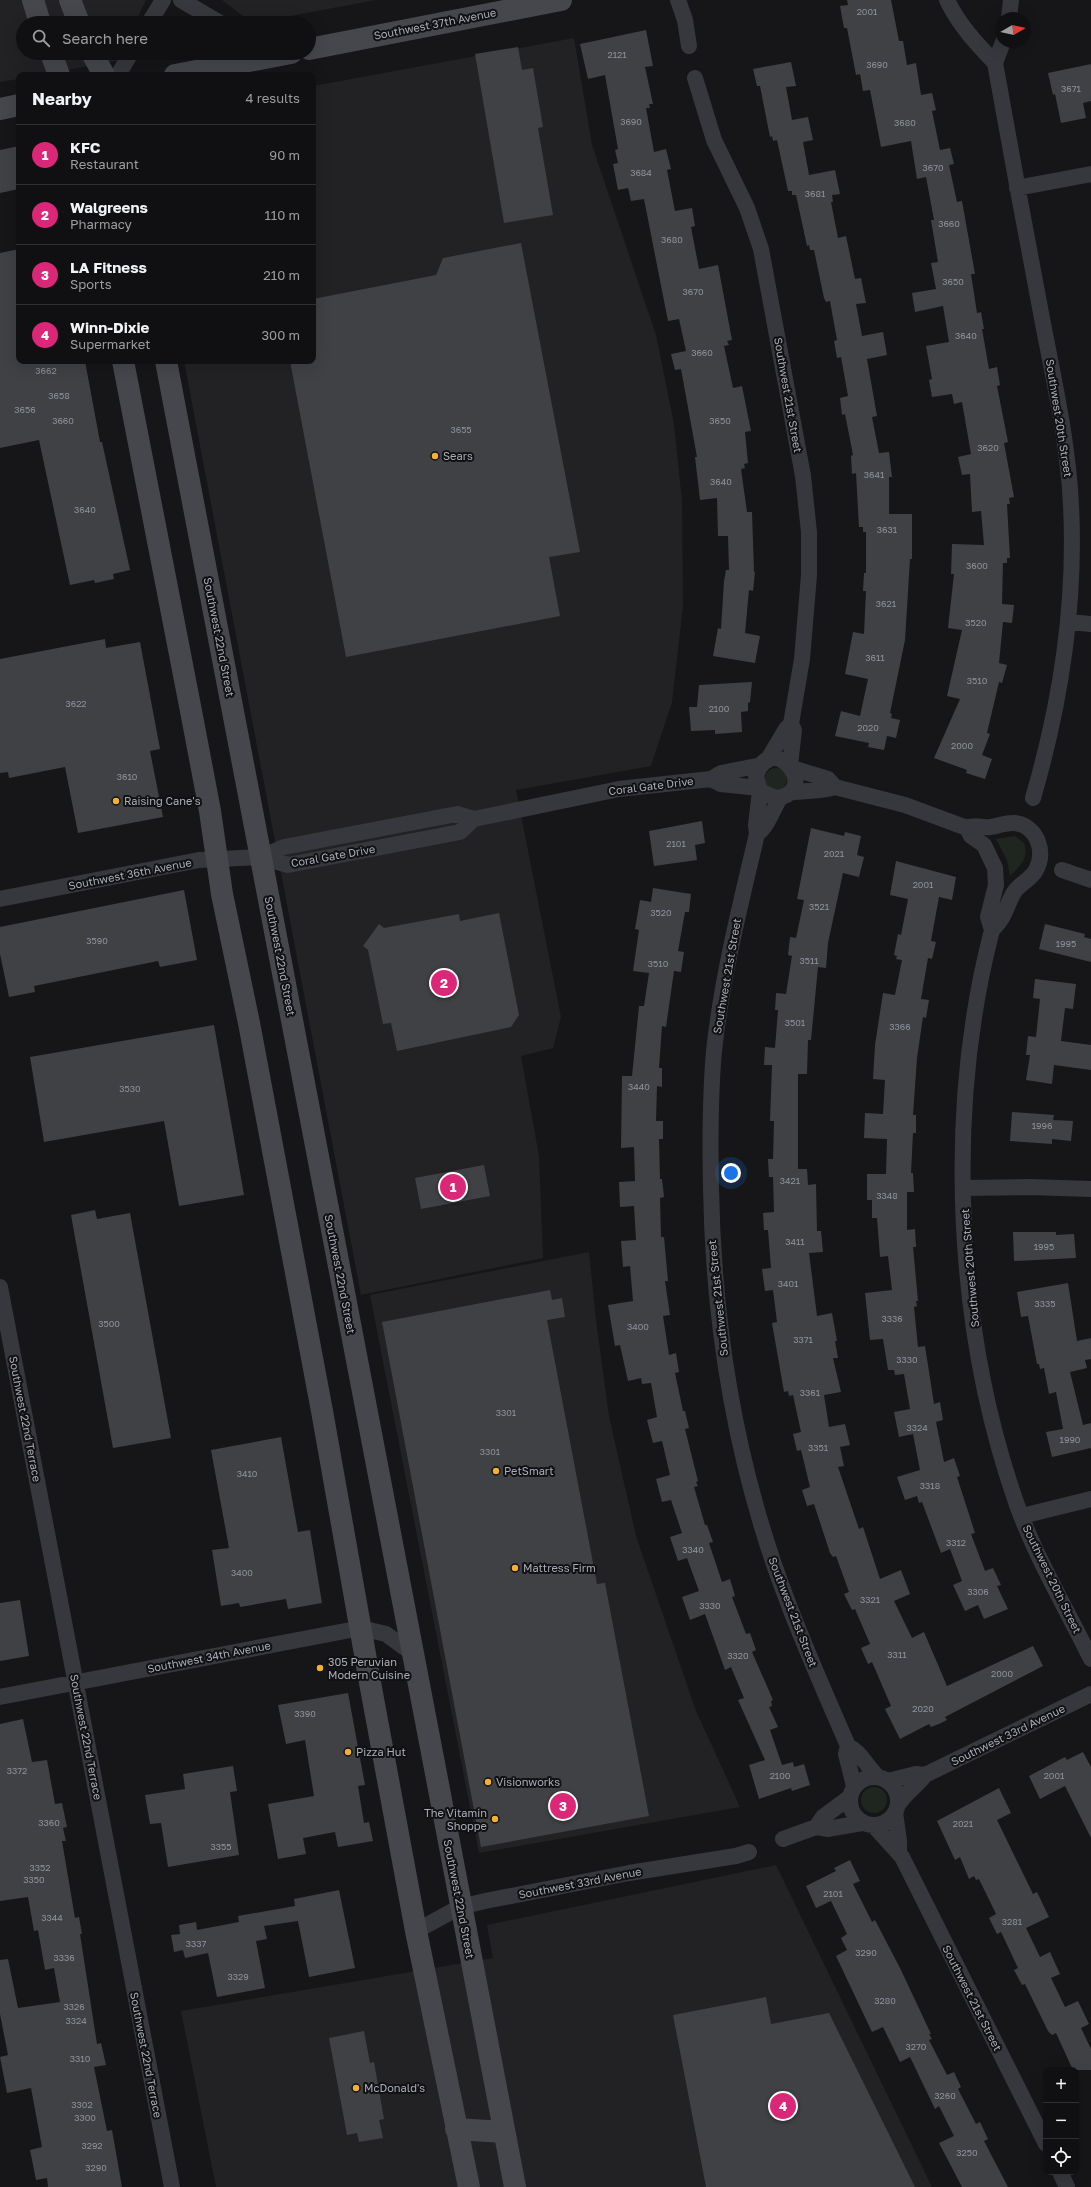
<!DOCTYPE html>
<meta charset="utf-8">
<style>
:root{--surface:#101012;--page:#19191b;--text:#f1f3f6;--muted:#9c9d9f;--line:#303032;--accent:#db2777}
body{margin:0;font-family:"Golos Text",sans-serif;background:var(--page);color:var(--text)}
.controls{position:absolute;right:12px;bottom:12px;display:grid;overflow:hidden;border-radius:8px;box-shadow:0 4px 16px #0002}
.controls button{width:36px;height:36px;display:grid;place-items:center;padding:0;border:0;border-bottom:1px solid var(--line);background:var(--surface);color:var(--text);font:20px sans-serif}
.compass{position:absolute;left:995px;top:12px;width:36px;height:36px;border-radius:50%;background:var(--surface);box-shadow:0 4px 16px #0002;rotate:81deg}
.you{position:absolute;left:731px;top:1173px;width:14px;height:14px;margin:-10px;border:3px solid #fff;border-radius:50%;background:#1a73e8;box-shadow:0 0 0 6px #1a73e833}
.badge{display:grid;place-items:center;width:26px;height:26px;border-radius:50%;background:var(--accent);color:#fff;font-size:13px;font-weight:700}
.pin{position:absolute;translate:-50% -50%;border:2px solid #fff;box-shadow:0 1px 4px #0006}
.list{margin:0;padding:0;list-style:none}
h2{display:flex;justify-content:space-between;align-items:center;height:52px;margin:0;padding:0 16px;font-size:17px}
h2 small{font-size:13px;font-weight:400;color:var(--muted)}
.list li{display:grid;grid-template-columns:26px 1fr auto;gap:12px;align-items:center;box-sizing:border-box;height:60px;padding:0 16px;border-top:1px solid var(--line)}
.list b{display:block;font-size:15px;white-space:nowrap}
.list p{margin:0;font-size:13px;white-space:nowrap;color:var(--muted)}
.list em{font-size:13px;font-style:normal;color:var(--muted)}
.icon{flex:none;width:22px;height:22px;fill:none;stroke:currentColor;stroke-width:2;stroke-linecap:round;stroke-linejoin:round}
.map{position:relative;flex:none;width:1091px;height:2187px;overflow:hidden}
.search{position:absolute;background:var(--surface);box-shadow:0 4px 16px #0002;left:16px;top:16px;width:300px;height:44px;display:flex;align-items:center;gap:10px;box-sizing:border-box;padding:0 14px;border-radius:22px;color:var(--muted);font-size:15px}
.panel{position:absolute;background:var(--surface);box-shadow:0 4px 16px #0002;left:16px;top:72px;width:300px;height:292px;border-radius:8px}
.map>svg:first-child{display:block}
</style>
<div class="map">
<svg width="1091" height="2187" viewBox="0 0 1091 2187">
<rect width="100%" height="100%" fill="#161618"/>
<path fill="#222225" d="M0 0H146L135 23H23V53H120L116 61 40 75H19V79L0 82Z
M222 0H376L252 23Z
M574 38 592 145 656 335 674 424 682 501 683 606 672 702 651 766 516 790 561 1017 553 1048 521 1056 539 1156 543 1258 361 1295 184 361H313V86Z
M589 1252 596 1320 609 1416 636 1536 696 1711 740 1807 479 1853 370 1295Z
M776 1865 932 2187H216L181 2011 493 1958 487 1925Z"/>
<path fill="#1e261f" d="M765 779a11 11 0 1 1 22 0a11 11 0 1 1-22 0Z
M1015 836 1024 843C1029 859 1021 865 1010 876L1007 860 996 839Z
M861 1800a13 13 0 1 1 26 0a13 13 0 1 1-26 0Z"/>
<path fill="#404145" d="M847 0H891L899 41H903L907 65 916 63 921 95 932 93 936 110 932 111 940 150 950 148 954 164 949 165 957 202 962 201 975 274H971L977 313 981 312 984 329H982L989 369 997 367 1000 385 997 386 1008 442 1004 443 1014 497 1009 498 1010 504H1007L1010 558H1007V563H1003L1002 604 1014 605 1012 623 1003 622 999 663 1007 665 1002 683 999 682 987 733 990 734 982 755 992 759 985 779 966 773 967 770 934 758 960 699 947 696 962 630 948 628 954 574H951L952 544 984 545 981 511 972 512 970 474 962 475 958 457 971 454 962 402 954 404 952 394 932 397 929 380 932 379 926 346 949 342 943 306 915 312 912 293 936 289 931 263 938 262 931 220H934L926 177 917 179 911 141 881 147 870 90 863 91 860 74 856 75 847 28H844L840 6 848 5Z
M646 30 653 66 645 67 653 104H649L650 108H646L654 152 666 149 671 169 667 170 675 211 692 208 695 226 691 227 699 269 718 265 732 340 727 341 729 345 724 346 733 388 742 386 751 431 745 432 748 463 744 464 745 468 741 469 747 512H752L754 572H755L753 591 749 590 745 633 760 636 755 663 713 656 718 628 721 629 724 581 726 570H729L728 536H718L717 498 700 500 695 457H697L681 369 675 370 671 354 686 351 679 319 668 321 644 199 631 201 628 188 618 190 613 164 618 163 615 150 618 149 605 75 588 79 580 44Z
M518 47 522 70 533 68 543 127 538 128 553 215 504 223 475 54Z
M791 62 796 86 786 87 792 120 808 117 813 140 803 142 809 175 835 170 840 194 832 195 833 202H831L838 238 846 236 855 279 861 278 866 303 856 304 862 336 883 332 887 355 867 359 877 416 872 417 879 453 889 452 892 477H889V514H912V559H910L905 640 890 713 892 714 891 718 900 720 896 738 887 736 884 750 868 747 869 743 835 736 841 711 860 716 868 679 845 674 853 632 864 634 866 591H863L864 573H866V532H863V527H859L856 473 852 474 851 456 853 455 845 414 842 415 840 398 848 396 841 357 837 358 834 341 837 340 830 301 826 302 824 298 814 250H810L809 245 807 246 796 195H792V191H788L777 140 773 141 772 136 770 137 760 86H757L753 69Z
M1091 64V101L1083 103 1086 118 1061 123 1055 94 1053 95 1048 73Z
M19 146V189L0 193V150Z
M521 243 580 552 549 557 560 616 346 657 290 361H313V299L436 275 443 258Z
M19 249V361H85L100 442H102L130 570 113 574 114 579 95 583 94 580 70 585 39 440 0 448V253Z
M105 639 106 648 140 642 160 749 150 751 163 817 78 833 65 767 9 778 8 772 0 773V659Z
M752 682 750 702 748 703V711L741 712 742 732 715 734V730L691 731 689 707H697L699 685Z
M702 821 705 843 695 845 697 860 654 866 649 831Z
M811 828 844 836 845 832 861 836 857 855 864 857 859 877 843 873 828 943 826 968 818 967 811 1040H808L807 1074H798V1169H807L808 1185 816 1184 817 1231H821L823 1252 809 1253 817 1316 832 1313 837 1341H835L838 1358H833L841 1392 824 1395 829 1427 845 1424 850 1445 840 1447 844 1466 838 1467 859 1529 863 1527 880 1579 901 1570 910 1594 894 1601 912 1638 924 1632 947 1686 1033 1646 1043 1666 945 1717 947 1720 939 1724 931 1727 929 1724 900 1739 885 1709 891 1706 872 1662 868 1664 861 1648 870 1644 855 1609 852 1610 844 1594 849 1592 836 1556 833 1557 830 1553 814 1504 807 1506 802 1490 810 1487 801 1450 797 1451 793 1434 801 1432 793 1395 789 1396 788 1391 784 1392 772 1323 777 1322 773 1290 765 1291 762 1269 771 1268 768 1230H764L763 1213 774 1212 773 1177H769L768 1159H773L774 1121H770L772 1065H764L765 1047 775 1048 778 1010H775L776 993 786 994 792 956 788 955 790 937 796 938 804 900 797 899Z
M896 861 956 877 952 900 939 897 931 941 936 942 932 959 928 958 921 999 929 1000 926 1018 923 1017 917 1058 913 1115H916V1133H913L911 1173H913L914 1192H907V1230L915 1229 916 1247H913L918 1301H916L917 1306 914 1307 918 1347 925 1346 934 1404 940 1402 943 1420 936 1422 944 1462 954 1458 960 1476 957 1477 975 1533 971 1534 985 1571 993 1568 1001 1585 997 1586 1008 1609 984 1619 978 1605 965 1611 953 1585 962 1581 950 1549 941 1553 922 1502 919 1503 917 1496 905 1500 897 1477 920 1470 913 1434 899 1437 894 1412 910 1409 904 1374 895 1375 894 1370H888L883 1339 870 1340 865 1293 892 1290 888 1256 880 1257 877 1218H872V1200H867V1174H886L887 1139 864 1138 865 1113 883 1114 885 1080 873 1079 875 1045 883 993 895 995 902 960 896 959 897 956 894 955 898 934 901 935 908 899 890 895Z
M653 888 691 894 689 912H685L678 951 684 952 681 972 674 971 666 1027 662 1026 659 1068H662V1087L657 1086 656 1121H663V1139H659L660 1179H662L664 1197 660 1198 661 1237H664L668 1281H665L670 1315 663 1316 669 1355 676 1353 679 1372 675 1373 683 1411H685L689 1428 685 1429 698 1481 696 1482 698 1486 694 1487 705 1525H707L713 1542 709 1543 722 1582 730 1579 735 1596 732 1597 746 1634 750 1633 756 1650 752 1652 773 1700 771 1701 772 1706 769 1707 778 1727 770 1730 782 1765 793 1762 794 1767 804 1764 810 1785 792 1791 791 1788 759 1799 749 1765 765 1760 738 1700 744 1698 731 1667 725 1670 705 1614 690 1620 682 1597 699 1591 687 1558 678 1561 670 1537 682 1533 671 1500 662 1502 656 1479 670 1475 662 1441 653 1443 647 1420 657 1417 651 1383 642 1384 641 1378 628 1381 620 1345 615 1346 608 1305 633 1301 630 1266 623 1267 621 1241 636 1240 634 1206 620 1207 619 1182 635 1181 634 1147 621 1148 622 1076H632L639 1006H644L649 973 633 971 639 930 635 929 640 900 651 902Z
M184 890 197 960 160 967 158 961 34 986 35 992 9 997 0 954V927Z
M499 913 519 1015 511 1027 397 1051 391 1023 383 1024 368 950 363 946 379 924 384 928 459 914 460 921Z
M1045 924 1085 934 1084 937 1091 939V962L1039 949Z
M1035 979 1076 984 1073 1009 1065 1008 1061 1041 1091 1045V1070L1054 1065 1052 1084 1026 1080 1030 1055H1026L1028 1036 1036 1037 1040 999 1033 998Z
M214 1025 244 1195 179 1206 164 1121 44 1142 30 1057Z
M1012 1112 1054 1115 1053 1120 1073 1121 1071 1141 1052 1139V1144L1010 1141Z
M484 1165 490 1196 421 1209 415 1178Z
M95 1210 97 1219 130 1213 171 1438 113 1448 71 1215Z
M1013 1232H1056V1235L1074 1234 1076 1258 1014 1261Z
M1068 1283 1077 1341 1091 1338V1359L1085 1360 1087 1368 1070 1372 1083 1425 1091 1423V1448L1052 1457 1046 1432 1063 1429 1056 1392 1049 1394 1044 1368 1040 1369 1039 1364H1037L1028 1316 1021 1317 1017 1292Z
M550 1290 552 1300 562 1298 565 1317 547 1320 597 1584 605 1583 649 1816 481 1847 382 1322Z
M281 1437 298 1532 310 1530 322 1603 288 1609 286 1599 240 1607 239 1603 221 1606 212 1550 229 1548 211 1450Z
M20 1600 29 1656 0 1661V1603Z
M348 1693 365 1785 358 1786 364 1823 369 1822 373 1841 338 1847 335 1832 303 1838 306 1854 278 1859 268 1804 314 1796 305 1740 286 1744 278 1705Z
M23 1719 32 1762 47 1760 55 1804 62 1803 67 1827 63 1828 66 1841H62L75 1918 79 1917 82 1934H80L97 2044 101 2043 106 2065 94 2067 107 2131 112 2130 122 2187H48L47 2178 36 2180 30 2150 42 2147 31 2088 7 2093 0 2057 8 2055 0 2014V1960L8 1959 18 2008 60 2002 54 1968 45 1970 38 1930 34 1931 28 1897 0 1901V1724Z
M1083 1752 1091 1767V1838L1065 1786 1040 1799 1029 1776 1065 1757 1067 1760Z
M233 1766 237 1791 230 1792 239 1855 168 1867 161 1823 150 1824 145 1795 185 1789 183 1774Z
M999 1788 1011 1813 997 1820 1033 1894 1037 1892 1049 1917 1026 1928 1040 1957 1050 1952 1060 1974 1051 1978 1065 2007 1078 2001 1089 2024 1081 2028 1091 2049V2070H1073L1056 2033 1052 2035 1048 2031 1025 1984 1022 1985 1014 1970 1018 1968 1001 1932 997 1934 989 1918 996 1914 979 1879 976 1880 974 1876 969 1879 960 1857 955 1860 937 1821Z
M850 1860 860 1881 853 1884 872 1922 875 1920 901 1970 931 2034H929L932 2039 929 2040 947 2075 954 2072 961 2087 958 2089 976 2124 980 2122 988 2139 984 2141 1008 2187H962L939 2143 954 2136 939 2106 935 2109 910 2057 900 2062 883 2027 872 2032 836 1956 847 1950 841 1938 847 1934 831 1901 816 1908 806 1886 836 1871 834 1868Z
M339 1890 355 1968 309 1977 298 1921 264 1926 267 1939 256 1941 265 1988 217 1997 208 1953 185 1958 183 1950 174 1952 171 1935 180 1934 179 1925 196 1922 197 1930 239 1922 238 1916 295 1906 294 1899Z
M766 1997 771 2024 829 2013 915 2187H706L673 2015Z
M364 2031 370 2063 374 2062 384 2119 379 2120 383 2138 359 2142 357 2133 347 2135 329 2038Z"/>
<g fill="none" stroke-linecap="round" stroke-linejoin="round">
<path stroke="#37383d" stroke-width="16" d="M181 0 220 23
M678 0 685 20 689 46
M947 0C959 25 976 43 995 63
M1009 18 1011 0
M149 23 163 0
M1003 42 995 63C1010 146 1025 230 1041 313 1053 377 1068 440 1071 505 1076 605 1061 702 1033 798
M118 75 131 53
M695 78 714 140 747 208 761 249 803 476 809 532V575L802 659 791 724 794 730 790 765
M1017 188 1091 174
M1069 622 1091 624
M767 761 786 729 791 724
M792 768 828 779 835 787
M711 779 721 784 759 788
M760 791 775 798C824 793 771 727 756 776L760 791 756 825 757 834C740 906 722 977 714 1051 710 1097 710 1142 711 1188 713 1307 730 1426 766 1540 788 1610 819 1679 848 1746L846 1754 854 1786
M789 793C804 790 821 792 835 787L905 805 967 828 971 836 984 845 995 868 996 885 988 917 992 930C945 1111 955 1329 1017 1505 1036 1558 1066 1608 1091 1659
M967 828C976 824 981 828 990 827 999 826 1006 822 1015 823 1037 826 1046 851 1036 870 1031 880 1018 884 1013 894 1005 909 1005 918 992 930
M757 834C768 826 773 809 780 798
M261 857 284 847 457 814 474 819 619 789 711 779 721 773 762 765
M1062 870 1091 880
M0 899 199 860 261 857 288 865 460 832 474 819
M964 1188 1030 1187 1091 1189
M0 1287 172 2187
M1022 1516 1091 1499
M0 1697 361 1628 386 1634 412 1653
M848 1746C861 1752 867 1767 878 1777
M850 1801a24 24 0 1 1 48 0a24 24 0 1 1-48 0Z
M888 1781 916 1774 925 1775 1091 1694
M898 1805C905 1793 917 1786 925 1775
M895 1812 899 1841V1851
M873 1825 902 1857 1046 2144
M816 1827 823 1817 850 1797
M783 1839 816 1827 827 1829 862 1823
M416 1931 460 1907 485 1901 629 1873 736 1856 749 1852
M1060 2172 1067 2187"/>
<path stroke="#45474d" stroke-width="22" d="M33 0 40 23
M70 0 79 23
M309 49 561 0
M51 53 59 75
M92 53 104 75
M175 75 291 53
M0 109 19 105
M123 361 191 711 210 811 222 894 249 1023 322 1411 371 1688 416 1931 469 2187
M166 361 515 2187
M456 2129 504 2132"/>
</g>
<g fill="#f2b134" stroke="#111113" stroke-width="1.5">
<circle cx="435" cy="456" r="4"/>
<circle cx="116" cy="801" r="4"/>
<circle cx="496" cy="1471" r="4"/>
<circle cx="515" cy="1568" r="4"/>
<circle cx="320" cy="1668" r="4"/>
<circle cx="348" cy="1752" r="4"/>
<circle cx="488" cy="1782" r="4"/>
<circle cx="495" cy="1819" r="4"/>
<circle cx="356" cy="2088" r="4"/>
</g>
<g text-anchor="middle" stroke-width="4" stroke-linejoin="round" paint-order="stroke">
<g font-size="9" fill="#8e929b">
<text x="867" y="15">2001</text>
<text x="617" y="58">2121</text>
<text x="877" y="68">3690</text>
<text x="1071" y="92">3671</text>
<text x="631" y="125">3690</text>
<text x="905" y="126">3680</text>
<text x="933" y="171">3670</text>
<text x="641" y="176">3684</text>
<text x="815" y="197">3681</text>
<text x="949" y="227">3660</text>
<text x="672" y="243">3680</text>
<text x="953" y="285">3650</text>
<text x="693" y="295">3670</text>
<text x="966" y="339">3640</text>
<text x="702" y="356">3660</text>
<text x="46" y="374">3662</text>
<text x="59" y="399">3658</text>
<text x="25" y="413">3656</text>
<text x="63" y="424">3660</text>
<text x="720" y="424">3650</text>
<text x="461" y="433">3655</text>
<text x="988" y="451">3620</text>
<text x="874" y="478">3641</text>
<text x="721" y="485">3640</text>
<text x="85" y="513">3640</text>
<text x="887" y="533">3631</text>
<text x="977" y="569">3600</text>
<text x="886" y="607">3621</text>
<text x="976" y="626">3520</text>
<text x="875" y="661">3611</text>
<text x="977" y="684">3510</text>
<text x="76" y="707">3622</text>
<text x="719" y="712">2100</text>
<text x="868" y="731">2020</text>
<text x="962" y="749">2000</text>
<text x="127" y="780">3610</text>
<text x="676" y="847">2101</text>
<text x="834" y="857">2021</text>
<text x="923" y="888">2001</text>
<text x="819" y="910">3521</text>
<text x="661" y="916">3520</text>
<text x="97" y="944">3590</text>
<text x="1066" y="947">1995</text>
<text x="809" y="964">3511</text>
<text x="658" y="967">3510</text>
<text x="795" y="1026">3501</text>
<text x="900" y="1030">3366</text>
<text x="639" y="1090">3440</text>
<text x="130" y="1092">3530</text>
<text x="1042" y="1129">1996</text>
<text x="790" y="1184">3421</text>
<text x="887" y="1199">3348</text>
<text x="795" y="1245">3411</text>
<text x="1044" y="1250">1995</text>
<text x="788" y="1287">3401</text>
<text x="1045" y="1307">3335</text>
<text x="892" y="1322">3336</text>
<text x="109" y="1327">3500</text>
<text x="638" y="1330">3400</text>
<text x="803" y="1343">3371</text>
<text x="907" y="1363">3330</text>
<text x="810" y="1396">3361</text>
<text x="506" y="1416">3301</text>
<text x="917" y="1431">3324</text>
<text x="1070" y="1443">1990</text>
<text x="818" y="1451">3351</text>
<text x="490" y="1455">3301</text>
<text x="247" y="1477">3410</text>
<text x="930" y="1489">3318</text>
<text x="956" y="1546">3312</text>
<text x="693" y="1553">3340</text>
<text x="242" y="1576">3400</text>
<text x="978" y="1595">3306</text>
<text x="870" y="1603">3321</text>
<text x="710" y="1609">3330</text>
<text x="897" y="1658">3311</text>
<text x="738" y="1659">3320</text>
<text x="1002" y="1677">2000</text>
<text x="923" y="1712">2020</text>
<text x="305" y="1717">3390</text>
<text x="17" y="1774">3372</text>
<text x="780" y="1779">2100</text>
<text x="1054" y="1779">2001</text>
<text x="49" y="1826">3360</text>
<text x="963" y="1827">2021</text>
<text x="221" y="1850">3355</text>
<text x="40" y="1871">3352</text>
<text x="34" y="1883">3350</text>
<text x="833" y="1897">2101</text>
<text x="52" y="1921">3344</text>
<text x="1012" y="1925">3281</text>
<text x="196" y="1947">3337</text>
<text x="866" y="1956">3290</text>
<text x="64" y="1961">3336</text>
<text x="238" y="1980">3329</text>
<text x="885" y="2004">3280</text>
<text x="74" y="2010">3326</text>
<text x="76" y="2024">3324</text>
<text x="916" y="2050">3270</text>
<text x="80" y="2062">3310</text>
<text x="945" y="2099">3260</text>
<text x="82" y="2108">3302</text>
<text x="85" y="2121">3300</text>
<text x="92" y="2149">3292</text>
<text x="967" y="2156">3250</text>
<text x="96" y="2171">3290</text>
</g>
<g font-size="11" fill="#a8adb8" stroke="#111113">
<text transform="translate(435 24) rotate(-11)" y="4">Southwest 37th Avenue</text>
<text transform="translate(788 395) rotate(80)" y="4">Southwest 21st Street</text>
<text transform="translate(1059 418) rotate(81)" y="4">Southwest 20th Street</text>
<text transform="translate(219 637) rotate(79)" y="4">Southwest 22nd Street</text>
<text transform="translate(651 786) rotate(-7)" y="4">Coral Gate Drive</text>
<text transform="translate(333 856) rotate(-10)" y="4">Coral Gate Drive</text>
<text transform="translate(130 874) rotate(-11)" y="4">Southwest 36th Avenue</text>
<text transform="translate(280 956) rotate(79)" y="4">Southwest 22nd Street</text>
<text transform="translate(727 976) rotate(-80)" y="4">Southwest 21st Street</text>
<text transform="translate(970 1268) rotate(-95)" y="4">Southwest 20th Street</text>
<text transform="translate(340 1274) rotate(79)" y="4">Southwest 22nd Street</text>
<text transform="translate(718 1298) rotate(-96)" y="4">Southwest 21st Street</text>
<text transform="translate(25 1419) rotate(79)" y="4">Southwest 22nd Terrace</text>
<text transform="translate(1052 1579) rotate(64)" y="4">Southwest 20th Street</text>
<text transform="translate(793 1612) rotate(69)" y="4">Southwest 21st Street</text>
<text transform="translate(209 1657) rotate(-11)" y="4">Southwest 34th Avenue</text>
<text transform="translate(1008 1735) rotate(-26)" y="4">Southwest 33rd Avenue</text>
<text transform="translate(86 1737) rotate(79)" y="4">Southwest 22nd Terrace</text>
<text transform="translate(580 1883) rotate(-11)" y="4">Southwest 33rd Avenue</text>
<text transform="translate(459 1899) rotate(79)" y="4">Southwest 22nd Street</text>
<text transform="translate(972 1998) rotate(63)" y="4">Southwest 21st Street</text>
<text transform="translate(146 2055) rotate(79)" y="4">Southwest 22nd Terrace</text>
</g>
<g font-size="11" fill="#a8adb8" stroke="#111113" text-anchor="start">
<text x="443" y="460">Sears</text>
<text x="124" y="805">Raising Cane's</text>
<text x="504" y="1475">PetSmart</text>
<text x="523" y="1572">Mattress Firm</text>
<text x="328" y="1666">305 Peruvian<tspan x="328" dy="13">Modern Cuisine</tspan></text>
<text x="356" y="1756">Pizza Hut</text>
<text x="496" y="1786">Visionworks</text>
<text x="487" y="1817" text-anchor="end">The Vitamin<tspan x="487" dy="13">Shoppe</tspan></text>
<text x="364" y="2092">McDonald's</text>
</g>
</g>
</svg>
<div class="controls">
<button>+</button>
<button>−</button>
<button><svg class="icon" aria-label="locate" viewBox="0 0 24 24"><circle cx="12" cy="12" r="6"/><path d="M12 2v4M12 18v4M2 12h4M18 12h4"/></svg></button>
</div>
<svg class="compass" viewBox="-18 -18 36 36"><path d="M0-13l5 13h-10z" fill="#e53935"/><path d="M0 13l5-13h-10z" fill="#9c9d9f"/></svg>
<div class="you"></div>
<div class="pin badge" style="left:453px;top:1187px">1</div>
<div class="pin badge" style="left:444px;top:983px">2</div>
<div class="pin badge" style="left:563px;top:1806px">3</div>
<div class="pin badge" style="left:783px;top:2106px">4</div>
<div class="search"><svg class="icon" aria-label="search" viewBox="0 0 24 24"><circle cx="10" cy="10" r="6"/><path d="M15 15l6 6"/></svg>Search here</div>
<section class="panel">
<h2>Nearby<small>4 results</small></h2>
<ul class="list">
<li><span class="badge">1</span><div><b>KFC</b><p>Restaurant</p></div><em>90 m</em></li>
<li><span class="badge">2</span><div><b>Walgreens</b><p>Pharmacy</p></div><em>110 m</em></li>
<li><span class="badge">3</span><div><b>LA Fitness</b><p>Sports</p></div><em>210 m</em></li>
<li><span class="badge">4</span><div><b>Winn-Dixie</b><p>Supermarket</p></div><em>300 m</em></li>
</ul>
</section>
</div>
